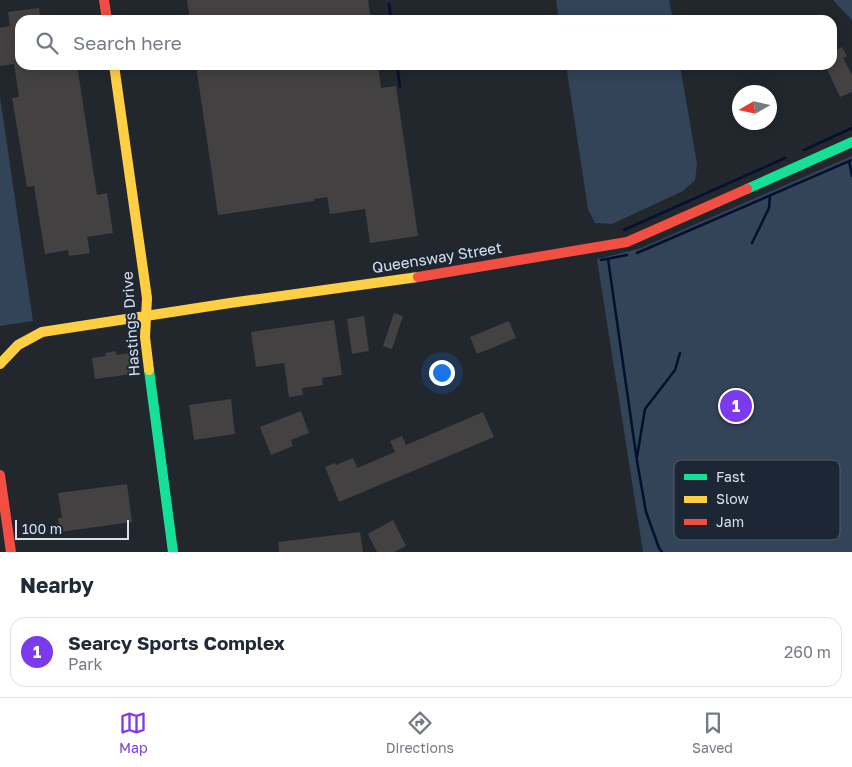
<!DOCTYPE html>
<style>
:root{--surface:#fff;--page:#f2f2f3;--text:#1f2937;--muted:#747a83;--line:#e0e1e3;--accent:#7c3aed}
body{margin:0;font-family:"Golos Text",sans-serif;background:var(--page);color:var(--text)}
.compass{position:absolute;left:732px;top:85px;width:45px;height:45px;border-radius:50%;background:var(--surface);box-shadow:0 2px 12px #0003;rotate:261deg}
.scale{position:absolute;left:15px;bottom:12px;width:114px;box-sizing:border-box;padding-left:5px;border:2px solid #d9e0ea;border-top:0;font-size:14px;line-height:18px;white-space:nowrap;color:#d9e0ea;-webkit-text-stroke:4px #1c2634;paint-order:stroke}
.you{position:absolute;left:441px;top:372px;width:18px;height:18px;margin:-12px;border:4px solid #fff;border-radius:50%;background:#1a73e8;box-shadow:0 0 0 8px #1a73e833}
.badge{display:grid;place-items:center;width:32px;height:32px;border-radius:50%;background:var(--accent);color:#fff;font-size:16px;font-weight:700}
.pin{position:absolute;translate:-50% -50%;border:2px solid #fff;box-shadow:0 1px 5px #0006}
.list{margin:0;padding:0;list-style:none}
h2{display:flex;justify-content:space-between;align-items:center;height:65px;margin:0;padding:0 20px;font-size:21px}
h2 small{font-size:16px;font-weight:400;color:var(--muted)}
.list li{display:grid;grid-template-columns:32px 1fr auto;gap:15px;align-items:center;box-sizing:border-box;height:70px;margin:0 10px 10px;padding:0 10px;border:1px solid var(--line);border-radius:15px}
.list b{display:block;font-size:19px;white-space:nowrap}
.list p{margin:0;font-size:16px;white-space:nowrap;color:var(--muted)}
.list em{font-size:16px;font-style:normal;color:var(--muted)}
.icon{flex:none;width:28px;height:28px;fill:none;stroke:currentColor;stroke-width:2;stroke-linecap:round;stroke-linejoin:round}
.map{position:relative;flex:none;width:852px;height:552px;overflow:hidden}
.search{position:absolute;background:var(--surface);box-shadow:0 2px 12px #0003;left:15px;right:15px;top:15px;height:55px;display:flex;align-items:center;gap:12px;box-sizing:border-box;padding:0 18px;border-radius:15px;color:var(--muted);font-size:19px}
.sheet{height:145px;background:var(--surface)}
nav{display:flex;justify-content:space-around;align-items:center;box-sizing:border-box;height:70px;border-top:1px solid var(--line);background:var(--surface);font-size:14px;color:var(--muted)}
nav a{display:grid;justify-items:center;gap:2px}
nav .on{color:var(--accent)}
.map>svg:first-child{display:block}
</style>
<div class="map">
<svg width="852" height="552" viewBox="0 0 852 552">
<rect width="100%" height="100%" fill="#22272e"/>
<path fill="#334358" d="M556 0H669L673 20H559Z
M833 0H852V21V20Z
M566 65H680L697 164 695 180 683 191 612 224 595 223 588 209Z
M0 97 33 321 0 326Z
M852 156V552H643L597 259 641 248Z"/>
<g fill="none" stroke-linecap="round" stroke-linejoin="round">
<path stroke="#03102e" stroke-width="2.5" d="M389 4 391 20
M397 65 400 87
M804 150 852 128
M849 161 852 176
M624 230 785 158
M752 243 769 208 770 196
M637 253 852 160
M608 259 637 461 646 512 659 548 662 552
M601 260 627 255
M637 457 645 409 675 370 680 353"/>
</g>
<path fill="#434142" d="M187 0H368L371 20H190Z
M39 8 41 20H20V65H77L97 195 107 193 113 233 87 237 90 253 69 256 68 250 45 254 34 186 27 187 12 98 19 97 14 64 0 66V28L10 26 8 12Z
M842 47 847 56 843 58 852 75V92L840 97 825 65H832V52Z
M196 65H378L381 88 396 86 418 236 370 243 365 209 330 214 327 197 314 199V201L218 215Z
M394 313 403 316 392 349 383 346Z
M364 316 369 351 352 354 347 319Z
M334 320 342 375 322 378 323 385 302 388 303 395 289 397 284 363 256 367 251 332Z
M509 321 516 338 477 354 470 337Z
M116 351V355L130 353 133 374 95 379 92 358 106 356 105 353Z
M231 399 235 434 194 440 189 405Z
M301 411 309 433 291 440 293 446 271 455 260 427Z
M483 412 494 437 339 502 325 467 335 463 336 465 353 458 357 468 395 452 390 441 402 436 406 445Z
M127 484 132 522 60 532 58 518H62L58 493Z
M393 520 406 546 394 552H377L368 534Z
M360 532 363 552H279L278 542Z"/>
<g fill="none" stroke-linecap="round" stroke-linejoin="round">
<path stroke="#16e098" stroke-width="10" d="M747 189 852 142
M149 370 173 552"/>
<path stroke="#ffcf43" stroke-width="10" d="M114 65 147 298 145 337 149 370
M0 364 18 345 42 332 230 303 418 277"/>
<path stroke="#f24e42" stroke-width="10" d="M104 0 107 20
M418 277 627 242 747 189
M0 475 11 552"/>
</g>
<g text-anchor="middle" stroke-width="4" stroke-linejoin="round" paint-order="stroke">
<g font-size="15" fill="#d9e0ea" stroke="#1c2634">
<text transform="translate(437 258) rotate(-9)" y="5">Queensway Street</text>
<text transform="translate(131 324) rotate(-94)" y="5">Hastings Drive</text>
</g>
</g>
<rect x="674" y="460" width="166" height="80" rx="8" fill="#1c2634" stroke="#555e6b" stroke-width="1"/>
<rect x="684" y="474" width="23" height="6" fill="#16e098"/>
<rect x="684" y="496" width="23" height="7" fill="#ffcf43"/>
<rect x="684" y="519" width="23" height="6" fill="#f24e42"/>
<g font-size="14" fill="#d9e0ea">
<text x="716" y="482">Fast</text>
<text x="716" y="504">Slow</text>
<text x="716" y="527">Jam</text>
</g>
</svg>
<svg class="compass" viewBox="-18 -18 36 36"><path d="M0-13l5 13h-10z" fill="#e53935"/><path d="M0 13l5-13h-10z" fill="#747a83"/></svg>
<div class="scale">100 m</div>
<div class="you"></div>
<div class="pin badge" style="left:736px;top:406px">1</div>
<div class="search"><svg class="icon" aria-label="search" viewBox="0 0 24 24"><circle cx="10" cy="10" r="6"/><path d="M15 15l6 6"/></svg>Search here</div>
</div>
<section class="sheet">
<h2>Nearby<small></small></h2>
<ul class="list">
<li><span class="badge">1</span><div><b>Searcy Sports Complex</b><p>Park</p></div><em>260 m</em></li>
</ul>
</section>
<nav>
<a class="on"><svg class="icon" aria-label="map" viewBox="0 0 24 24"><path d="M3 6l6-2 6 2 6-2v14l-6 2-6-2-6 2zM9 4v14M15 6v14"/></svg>Map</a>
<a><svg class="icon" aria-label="directions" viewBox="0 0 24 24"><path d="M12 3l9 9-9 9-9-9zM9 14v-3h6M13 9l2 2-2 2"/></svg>Directions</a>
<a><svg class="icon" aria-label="saved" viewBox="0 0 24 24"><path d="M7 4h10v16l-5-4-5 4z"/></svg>Saved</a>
</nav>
